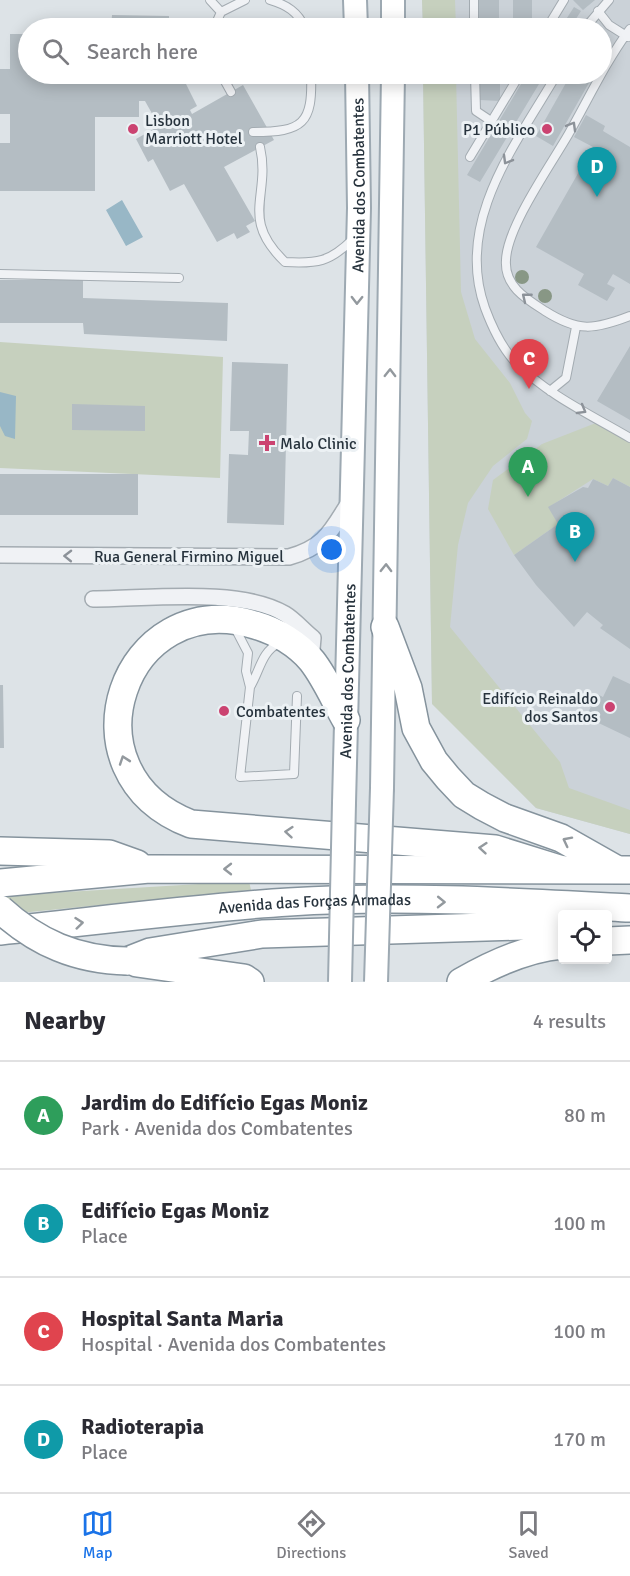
<!DOCTYPE html>
<meta charset="utf-8">
<style>
:root{--surface:#fff;--page:#f2f2f3;--text:#2b2b33;--muted:#7c7c81;--line:#e1e1e2;--accent:#1a73e8}
body{margin:0;font-family:Signika,sans-serif;background:var(--page);color:var(--text)}
.controls{position:absolute;right:18px;bottom:18px;display:grid;overflow:hidden;border-radius:6px;box-shadow:0 3px 15px #0003}
.controls button{width:54px;height:54px;display:grid;place-items:center;padding:0;border:0;border-bottom:2px solid var(--line);background:var(--surface);color:var(--text);font:30px sans-serif}
.you{position:absolute;left:332px;top:550px;width:21px;height:21px;margin:-15px;border:4px solid #fff;border-radius:50%;background:#1a73e8;box-shadow:0 0 0 9px #1a73e833}
.badge{display:grid;place-items:center;width:39px;height:39px;border-radius:50%;background:var(--accent);color:#fff;font-size:20px;font-weight:700}
.pin{position:absolute;translate:-50% -50px;filter:drop-shadow(0 2px 3px #0008)}
.pin::after{content:'';position:absolute;top:32px;width:21px;height:18px;background:inherit;clip-path:polygon(0 0,100% 0,50% 100%)}
.list{margin:0;padding:0;list-style:none}
h2{display:flex;justify-content:space-between;align-items:center;height:78px;margin:0;padding:0 24px;font-size:26px}
h2 small{font-size:20px;font-weight:400;color:var(--muted)}
.list li{display:grid;grid-template-columns:39px 1fr auto;gap:18px;align-items:center;box-sizing:border-box;height:108px;padding:0 24px;border-top:2px solid var(--line)}
.list b{display:block;font-size:22px;white-space:nowrap}
.list p{margin:0;font-size:20px;white-space:nowrap;color:var(--muted)}
.list em{font-size:20px;font-style:normal;color:var(--muted)}
.icon{flex:none;width:33px;height:33px;fill:none;stroke:currentColor;stroke-width:2;stroke-linecap:round;stroke-linejoin:round}
.map{position:relative;flex:none;width:630px;height:982px;overflow:hidden}
.search{position:absolute;background:var(--surface);box-shadow:0 3px 15px #0003;left:18px;right:18px;top:18px;height:66px;display:flex;align-items:center;gap:15px;box-sizing:border-box;padding:0 21px;border-radius:33px;color:var(--muted);font-size:22px}
.sheet{height:510px;background:var(--surface)}
nav{display:flex;justify-content:space-around;align-items:center;box-sizing:border-box;height:84px;border-top:2px solid var(--line);background:var(--surface);font-size:16px;color:var(--muted)}
nav a{display:grid;justify-items:center;gap:3px}
nav .on{color:var(--accent)}
.map>svg:first-child{display:block}
</style>
<div class="map">
<svg width="630" height="982" viewBox="0 0 630 982">
<rect width="100%" height="100%" fill="#dde3e7"/>
<path fill="#cbd2d8" d="M422 0H630V834L536 808 432 703 423 74H602V28H423Z"/>
<path fill="#c6d0be" d="M422 0H455L456 28H423Z
M423 74H456L461 292 475 339 510 383 525 413 532 421 527 439 493 466 468 503 458 545 450 627 560 762 569 788 630 810V834L536 808 432 704Z
M0 342 223 357 220 478 0 468Z
M601 421 630 439V487L613 478 608 486 593 479 549 507 558 524 514 555 488 509 493 480 542 444Z
M249 881 251 890 0 915V896Z"/>
<path fill="#98b7c6" d="M122 200 143 237 126 246 106 210Z
M0 392 16 396 15 439 5 436 0 426Z"/>
<path fill="#b4bdc3" d="M479 0H499V28H479Z
M513 0H532V28H513Z
M573 0H595L583 10Z
M574 7 581 11 572 25 565 21Z
M112 15 169 16V28H111Z
M558 21 571 28H554Z
M10 34H28V74H181L197 106 190 110 192 114 243 85 274 140 224 167 255 221 246 226 250 232 237 239 234 233 217 242 184 184 170 191 153 159 148 162 136 139 159 126 145 101H139V117H95V191H0V143H10V114H0V69H10Z
M480 74H500V101L480 100Z
M527 74H545L480 182 467 175Z
M571 74H594L553 146 536 136Z
M586 115 605 126 603 131 630 147V284L613 274 607 284 615 288 607 301 578 285 584 274 536 247 593 147 574 137Z
M0 280H83V298L228 303 227 341 84 334 83 323H0Z
M630 346V420L597 401Z
M232 362 288 364 284 525 227 523 229 454 248 455 249 431H230Z
M72 404 145 406V431L72 430Z
M0 474H138V515H0Z
M613 478 630 487V649L600 628 603 625 587 612 574 627 536 585 514 555 558 524 548 507 583 487 588 488 593 479 608 486Z
M613 676 630 684V738L586 717 597 694 603 697Z
M0 685H3L4 748H0Z"/>
<g fill="none" stroke-linecap="round" stroke-linejoin="round">
<defs>
<path id="lane" d="M210 0 221 12 214 28
M270 0C287 5 298 12 305 28
M474 0V28
M598 11 609 25 628 37
M221 12 245 0
M547 28 564 0
M585 28 609 0
M630 29C606 61 588 100 568 135 550 166 507 227 506 260 504 286 526 299 545 311 578 332 594 330 630 316
M221 74 231 92
M475 74 476 111 491 121
M557 74C516 144 454 222 485 308 492 327 502 348 516 363 548 395 591 415 630 438
M253 132C303 132 313 124 311 74
M260 147C271 196 239 218 285 262 317 264 330 262 353 239
M470 157 520 74
M0 274 179 278
M550 391 566 378 576 327
M236 630 248 653 246 671 250 687 240 777 294 774 297 696
M250 687C260 671 261 652 279 643"/>
<path id="street" d="M0 555 289 557C325 547 331 531 350 501
M93 599C147 599 240 587 285 614 295 620 304 631 313 638L311 660"/>
<g id="primary">
<path d="M355 0 356 28"/>
<path d="M393 0V28"/>
<path d="M382 788 393 74"/>
<path id="s1" d="M344 803 359 208 357 74"/>
</g>
<g id="highway">
<path d="M385 627 408 688 416 728 434 761 448 778 464 795 482 806 505 818 561 838 614 868"/>
<path d="M346 720C335 701 326 679 312 661 298 644 276 631 255 625 123 585 58 773 191 824L495 849 559 869"/>
<path d="M0 851 109 854 137 864"/>
<path d="M0 883 149 869 630 870"/>
<path id="s2" d="M0 931C96 921 193 908 289 902 402 895 517 902 630 908"/>
<path d="M608 941 630 940"/>
<path d="M127 961 150 952 262 934 553 925 562 921"/>
<path d="M137 963 244 978 250 982"/>
<path d="M461 982C492 964 527 948 562 945"/>
</g>
</defs>
<use href="#lane" stroke="#a3abb1" stroke-width="10"/>
<use href="#street" stroke="#a3abb1" stroke-width="18"/>
<use href="#primary" stroke="#9da9b2" stroke-width="26"/>
<use href="#highway" stroke="#85939d" stroke-width="30"/>
<use href="#lane" stroke="#f0f2f5" stroke-width="8"/>
<use href="#street" stroke="#f0f2f5" stroke-width="15"/>
<use href="#primary" stroke="#fff" stroke-width="22"/>
<use href="#highway" stroke="#fff" stroke-width="27"/>
<defs>
<path id="primary-bridge" d="M340 982 344 803
M376 982 382 788"/>
<path id="highway-bridge" d="M0 909C37 943 77 960 127 961"/>
</defs>
<use href="#primary-bridge" stroke="#9da9b2" stroke-width="26" stroke-linecap="butt"/>
<use href="#highway-bridge" stroke="#85939d" stroke-width="30" stroke-linecap="butt"/>
<use href="#primary-bridge" stroke="#fff" stroke-width="22"/>
<use href="#highway-bridge" stroke="#fff" stroke-width="27"/>
</g>
<g fill="#889785">
<circle cx="522" cy="277" r="7"/>
<circle cx="545" cy="296" r="7"/>
</g>
<defs><path id="oneway-chevron" d="M-2-3.5L2.5 0L-2 3.5" fill="none" stroke-width="1.6" stroke-linecap="round" stroke-linejoin="round" transform="scale(1.5)"/></defs>
<g stroke="#8c9299">
<use href="#oneway-chevron" transform="translate(572 126) rotate(-60)"/>
<use href="#oneway-chevron" transform="translate(507 160) rotate(120)"/>
<use href="#oneway-chevron" transform="translate(526 297) rotate(-141)"/>
<use href="#oneway-chevron" transform="translate(582 410) rotate(30)"/>
<use href="#oneway-chevron" transform="translate(68 556) rotate(-179)"/>
</g>
<g stroke="#93999e">
<use href="#oneway-chevron" transform="translate(357 300) rotate(91)"/>
<use href="#oneway-chevron" transform="translate(390 373) rotate(-89)"/>
<use href="#oneway-chevron" transform="translate(386 568) rotate(-89)"/>
<use href="#oneway-chevron" transform="translate(124 760) rotate(-109)"/>
<use href="#oneway-chevron" transform="translate(289 832) rotate(-175)"/>
<use href="#oneway-chevron" transform="translate(567 841) rotate(-153)"/>
<use href="#oneway-chevron" transform="translate(483 848) rotate(-175)"/>
<use href="#oneway-chevron" transform="translate(228 869) rotate(-180)"/>
<use href="#oneway-chevron" transform="translate(441 902) rotate(1)"/>
<use href="#oneway-chevron" transform="translate(79 923) rotate(-6)"/>
</g>
<g fill="#cb4371" stroke="#ecf1f4" stroke-width="2">
<circle cx="133" cy="129" r="6"/>
<circle cx="547" cy="129" r="6"/>
<path d="M264 434h6v6h6v6h-6v6h-6v-6h-6v-6h6z"/>
<circle cx="610" cy="707" r="6"/>
<circle cx="224" cy="711" r="6"/>
</g>
<g text-anchor="middle" stroke-width="6" stroke-linejoin="round" paint-order="stroke">
<g font-size="16" fill="#27333d" stroke="#ecf1f4" text-anchor="start">
<text x="145" y="126">Lisbon<tspan x="145" dy="18">Marriott Hotel</tspan></text>
<text x="535" y="135" text-anchor="end">P1 Público</text>
<text x="280" y="449">Malo Clinic</text>
<text x="598" y="704" text-anchor="end">Edifício Reinaldo<tspan x="598" dy="18">dos Santos</tspan></text>
<text x="236" y="717">Combatentes</text>
</g>
<g font-size="16" fill="#27333d" stroke="#ecf1f4">
<text dy="6" stroke="none"><textPath href="#s1" startOffset="618">Avenida dos Combatentes</textPath></text>
<text x="189" y="562">Rua General Firmino Miguel</text>
<text dy="6" stroke="none"><textPath href="#s1" startOffset="132">Avenida dos Combatentes</textPath></text>
<text dy="6" stroke="none"><textPath href="#s2" startOffset="316">Avenida das Forças Armadas</textPath></text>
</g>
</g>
</svg>
<div class="controls">
<button><svg class="icon" aria-label="locate" viewBox="0 0 24 24"><circle cx="12" cy="12" r="6"/><path d="M12 2v4M12 18v4M2 12h4M18 12h4"/></svg></button>
</div>
<div class="you"></div>
<div class="pin badge" style="left:528px;top:497px;background:#2e9e5b">A</div>
<div class="pin badge" style="left:575px;top:562px;background:#0f9aa8">B</div>
<div class="pin badge" style="left:529px;top:389px;background:#e0444e">C</div>
<div class="pin badge" style="left:597px;top:197px;background:#0f9aa8">D</div>
<div class="search"><svg class="icon" aria-label="search" viewBox="0 0 24 24"><circle cx="10" cy="10" r="6"/><path d="M15 15l6 6"/></svg>Search here</div>
</div>
<section class="sheet">
<h2>Nearby<small>4 results</small></h2>
<ul class="list">
<li><span class="badge" style="background:#2e9e5b">A</span><div><b>Jardim do Edifício Egas Moniz</b><p>Park · Avenida dos Combatentes</p></div><em>80 m</em></li>
<li><span class="badge" style="background:#0f9aa8">B</span><div><b>Edifício Egas Moniz</b><p>Place</p></div><em>100 m</em></li>
<li><span class="badge" style="background:#e0444e">C</span><div><b>Hospital Santa Maria</b><p>Hospital · Avenida dos Combatentes</p></div><em>100 m</em></li>
<li><span class="badge" style="background:#0f9aa8">D</span><div><b>Radioterapia</b><p>Place</p></div><em>170 m</em></li>
</ul>
</section>
<nav>
<a class="on"><svg class="icon" aria-label="map" viewBox="0 0 24 24"><path d="M3 6l6-2 6 2 6-2v14l-6 2-6-2-6 2zM9 4v14M15 6v14"/></svg>Map</a>
<a><svg class="icon" aria-label="directions" viewBox="0 0 24 24"><path d="M12 3l9 9-9 9-9-9zM9 14v-3h6M13 9l2 2-2 2"/></svg>Directions</a>
<a><svg class="icon" aria-label="saved" viewBox="0 0 24 24"><path d="M7 4h10v16l-5-4-5 4z"/></svg>Saved</a>
</nav>
